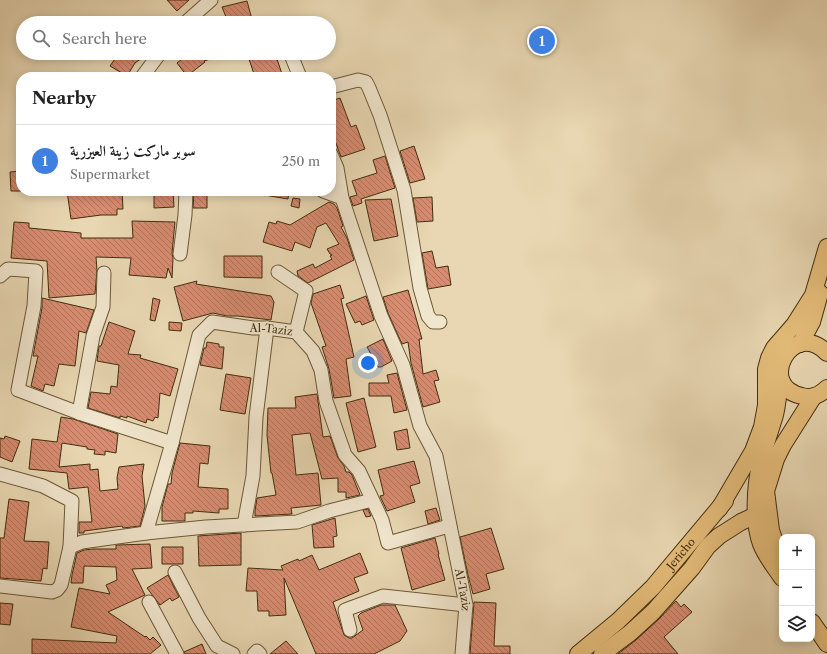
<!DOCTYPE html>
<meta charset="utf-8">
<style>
:root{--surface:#fff;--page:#f2f2f2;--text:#222;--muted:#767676;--line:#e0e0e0;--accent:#2563eb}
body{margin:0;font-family:"Libre Caslon Text",Amiri,serif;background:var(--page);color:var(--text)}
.controls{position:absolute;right:12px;bottom:12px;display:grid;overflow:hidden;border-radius:8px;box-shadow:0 2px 10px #0003}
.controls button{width:36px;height:36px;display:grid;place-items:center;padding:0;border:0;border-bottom:1px solid var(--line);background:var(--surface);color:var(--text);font:20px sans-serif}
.you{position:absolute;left:368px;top:363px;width:14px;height:14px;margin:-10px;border:3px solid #fff;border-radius:50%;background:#1a73e8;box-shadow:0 0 0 6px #1a73e833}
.badge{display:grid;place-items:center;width:26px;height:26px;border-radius:50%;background:var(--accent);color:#fff;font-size:13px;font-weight:700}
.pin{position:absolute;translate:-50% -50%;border:2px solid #fff;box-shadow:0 1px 4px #0006}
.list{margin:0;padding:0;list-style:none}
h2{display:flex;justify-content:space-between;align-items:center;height:52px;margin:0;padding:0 16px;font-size:17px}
h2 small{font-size:13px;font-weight:400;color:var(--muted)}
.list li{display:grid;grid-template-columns:26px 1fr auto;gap:12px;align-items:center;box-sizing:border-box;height:72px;padding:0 16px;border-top:1px solid var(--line)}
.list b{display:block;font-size:15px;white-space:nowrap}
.list p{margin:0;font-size:13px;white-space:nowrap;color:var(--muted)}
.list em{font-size:13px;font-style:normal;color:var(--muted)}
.icon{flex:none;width:22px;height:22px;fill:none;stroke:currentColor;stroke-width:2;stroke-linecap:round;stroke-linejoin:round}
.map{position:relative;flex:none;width:827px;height:654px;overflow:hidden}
.search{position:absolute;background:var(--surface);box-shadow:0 2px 10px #0003;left:16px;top:16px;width:320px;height:44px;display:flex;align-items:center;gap:10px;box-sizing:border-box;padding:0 14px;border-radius:22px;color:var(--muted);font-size:15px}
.panel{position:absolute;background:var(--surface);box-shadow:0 2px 10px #0003;left:16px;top:72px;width:320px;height:124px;border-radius:16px}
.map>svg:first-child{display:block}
</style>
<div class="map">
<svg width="827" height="654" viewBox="0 0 827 654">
<defs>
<pattern id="building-back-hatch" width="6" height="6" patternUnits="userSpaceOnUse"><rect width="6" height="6" fill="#d88c71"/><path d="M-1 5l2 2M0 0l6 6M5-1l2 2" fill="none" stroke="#b1735b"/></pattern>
</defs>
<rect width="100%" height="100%" fill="#e8d7b2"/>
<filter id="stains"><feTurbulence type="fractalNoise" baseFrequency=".005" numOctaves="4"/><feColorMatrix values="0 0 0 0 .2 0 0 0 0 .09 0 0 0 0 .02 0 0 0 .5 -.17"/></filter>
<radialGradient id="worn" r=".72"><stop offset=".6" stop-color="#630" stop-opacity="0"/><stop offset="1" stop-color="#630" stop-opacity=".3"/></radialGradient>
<path fill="url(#building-back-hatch)" stroke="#432d0e" d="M167 0H189L177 11Z
M247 1 253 23H237L236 19 228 22 222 7Z
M119 53H149L135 63 127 76 110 66Z
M189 53H223V55L204 61 205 62 187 76 177 63Z
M247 53H261V57L275 53 283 77H255Z
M340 98 351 127 356 125 365 149 341 157 331 130V101Z
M414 146 425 179 410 183 400 151Z
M385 156 395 188 361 199 362 203 353 206 350 197 357 195 352 181 377 173 373 160Z
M21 171V191H11L10 172Z
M67 191H122L123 209H117V215H101L71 219Z
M154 191H173L174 207 154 208Z
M194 191H207V208H193Z
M264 191H289L288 199 264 195Z
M432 197 433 221 417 222 413 198Z
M293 198 300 199 299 208 291 206Z
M391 199 398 236 374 241 365 200Z
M329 202 334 204 337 208 343 226 341 227 347 238 354 260 308 283 298 276 297 271 313 264 315 268 332 259 330 256 332 255 330 254 327 249 339 244 326 223 317 227 310 248 295 242 292 251 263 242 269 222 276 224 277 221 290 225Z
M132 221 175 222 172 253 173 258 172 278 168 268 166 278 129 275 131 258 96 257 97 270 95 294 49 298 47 261 11 258 14 222 29 223V228L81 233V238H133Z
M432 251 436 268 448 266 451 285 428 289 422 253Z
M224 256H262V278L224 277Z
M197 281 196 284 271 296 274 302 271 320 238 316H227L213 313 183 321 174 287Z
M340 285 344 298 341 299 354 357 346 359 351 396 334 398 329 369 322 347 326 346 311 303 313 294Z
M408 290 422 339H419L423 374 436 370 439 380 434 381 440 402 423 407 411 363 408 342 402 344 388 313 383 297Z
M366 296 374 320 362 325 360 321 355 323 346 304Z
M42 298 94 310 86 333 79 331 75 366 59 364 54 386 45 384 43 391 31 386 38 356H33L42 308Z
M153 298 160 300 155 321 150 320Z
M109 322 135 331 128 354 141 355 140 358 178 369 170 396 160 393 158 418 155 417 153 421 147 419 146 423 127 416V418L120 416V418L88 408 91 392 110 394 111 386 117 387 119 365 97 361 99 346H101Z
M169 322 182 323 181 331 169 330Z
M383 339 392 361 381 367H378L367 347Z
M207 342 219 344V347H224L222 369 200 365 204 348H206Z
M397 373 407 410 394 413 391 396H369V383H389L387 375Z
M226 374 251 378 245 414 220 410Z
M317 394 323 437 330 436 338 458 344 466 346 472H349L352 475 360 495 346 498V492H338V478L322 479 310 433 292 435 296 475 318 473 321 505 291 508 292 514 255 516V511L257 498 276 495 272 473H271L267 435 268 408H296L295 397Z
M364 398 376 447 358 452 346 403Z
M61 417 73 419 118 434 116 453 105 451V455L94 454 95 450 87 449V447L62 443 59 467 90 464V470L98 469 100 491 118 489 117 478 119 467 144 464 142 476 145 506 140 526 123 528 122 526 84 531V533H79V522H92L88 487 69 489 67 473 29 469 32 439 57 442Z
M407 429 410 448 397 450 394 432Z
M5 436 20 441 12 462 0 457V438L4 439Z
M180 443 210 446 208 464 200 463 198 487 228 489V509H219V513L193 511V513H185V521H162V507L168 484H171L172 473Z
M414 461 420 483 410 486 415 502 387 511 380 496 384 495 378 470Z
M9 499 29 502 24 541 49 542 47 569 43 568 41 581 0 578V538H4Z
M436 508 440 520 428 524 425 511Z
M368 509 371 516 366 517 363 510Z
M335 518 337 536 333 537 334 547 314 548 312 525Z
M491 528 504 569 486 574 490 589 473 594 468 575 460 537Z
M241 533V565L199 566 198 536Z
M435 538 439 554H438L445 580 412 590 401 548Z
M150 544 152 568 132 569 145 595 108 612 145 637 146 636 150 640 153 637 161 645 150 654H32V639L116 643 117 636 71 627 79 588 110 594 106 585 117 580 116 567 84 566 83 583H71L72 575 77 553 84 550 93 549H116V545H117Z
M162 547H183V564H162Z
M360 553 368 573 354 578 359 591 333 602 344 635 349 638H352L363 630 358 616 361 613 381 605H395L407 631 400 641 374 654H316L284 578 286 615 269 616V611H258L257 591H246L248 568 283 570 281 566 298 559 299 561 312 555 319 570Z
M168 575 179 597 172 601 170 598 160 605 147 588Z
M676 601 681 607 684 604 692 612 664 637 678 654H618L636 640 659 619Z
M474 602 496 603 494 646H510V654H470Z
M0 603 13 604 10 625 0 624Z
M286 641 298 654H270Z
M202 644 206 654H185L184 652Z"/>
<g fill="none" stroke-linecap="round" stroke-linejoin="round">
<defs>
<g id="minor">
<path d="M185 23 211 0"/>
<path d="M291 55 300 77"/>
<path d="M142 77 160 53"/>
<path d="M331 87 358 80 366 82 369 88 380 115 404 190 420 288 428 316 433 322H440"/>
<path d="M331 154 337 168 342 198"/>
<path id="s1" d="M323 191 342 198 381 316 403 365 420 426 436 456 466 605 462 654"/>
<path d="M180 254 185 215 186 191"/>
<path d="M278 272 306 291 296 332"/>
<path d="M0 276 8 269 36 271 34 306 18 390 79 413 172 443"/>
<path d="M79 413 93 336 103 307 104 273"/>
<path d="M0 474 43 486 72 501 70 547 61 585 57 590 52 592 0 586"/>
<path d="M244 525 253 476 256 417 267 328"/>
<path id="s2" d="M146 533 172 443 199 335 212 322 253 328H267L296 332 313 351 321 370 326 401 345 455 359 471 382 520 388 543 449 526"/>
<path d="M70 547 82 542 146 533 206 527 297 522 329 511 372 500"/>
<path d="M175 572 199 618 217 646 233 654"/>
<path d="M149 602 177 654"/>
<path d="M350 630 345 610 383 596 466 605"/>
<path d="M254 654 257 651 260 654"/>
</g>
<g id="major">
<path d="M800 344 812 322 820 293"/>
<path d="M827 353C793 317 755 386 802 396 812 399 820 395 827 388"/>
<path d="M780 376C779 389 778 403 775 415 770 432 764 448 760 465 755 487 753 523 761 544 766 557 775 567 782 578"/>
<path d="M719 509 753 451 762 427 766 405V369L769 358 774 348 794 325 813 295 827 247"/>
<path d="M782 563 771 530 766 491 776 459 783 445 814 396"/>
<path d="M812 622 827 644"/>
<path id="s3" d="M578 654 618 621 653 587 725 501"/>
<path d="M602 654 630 633 653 612 692 568 708 546 719 536 741 522 756 515 767 500"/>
</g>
</defs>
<use href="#minor" stroke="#6c5837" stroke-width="15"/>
<use href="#major" stroke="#432d0e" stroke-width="18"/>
<use href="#minor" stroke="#f0e5cd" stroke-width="13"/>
<use href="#major" stroke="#e4bc79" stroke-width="16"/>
</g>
<g text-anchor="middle" stroke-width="4" stroke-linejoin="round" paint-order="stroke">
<g font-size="11" fill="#432d0e" stroke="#f0e5cd">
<text dy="4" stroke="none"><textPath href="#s2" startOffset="283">Al-Taziz</textPath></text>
<text dy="4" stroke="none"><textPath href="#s3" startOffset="144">Jericho</textPath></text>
<text dy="4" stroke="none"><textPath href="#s1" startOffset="432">Al-Taziz</textPath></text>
</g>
</g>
<rect width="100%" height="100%" filter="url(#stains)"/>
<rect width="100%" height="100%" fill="url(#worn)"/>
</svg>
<div class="controls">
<button>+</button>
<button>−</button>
<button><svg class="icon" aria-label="layers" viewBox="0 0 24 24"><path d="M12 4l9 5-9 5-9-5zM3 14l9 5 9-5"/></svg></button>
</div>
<div class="you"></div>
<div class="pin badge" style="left:542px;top:41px;background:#3f7fe0">1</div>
<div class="search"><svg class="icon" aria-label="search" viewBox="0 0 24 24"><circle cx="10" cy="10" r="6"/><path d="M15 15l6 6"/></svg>Search here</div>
<section class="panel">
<h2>Nearby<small></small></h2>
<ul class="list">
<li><span class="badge" style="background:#3f7fe0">1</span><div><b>سوبر ماركت زينة العيزرية</b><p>Supermarket</p></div><em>250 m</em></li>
</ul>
</section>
</div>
